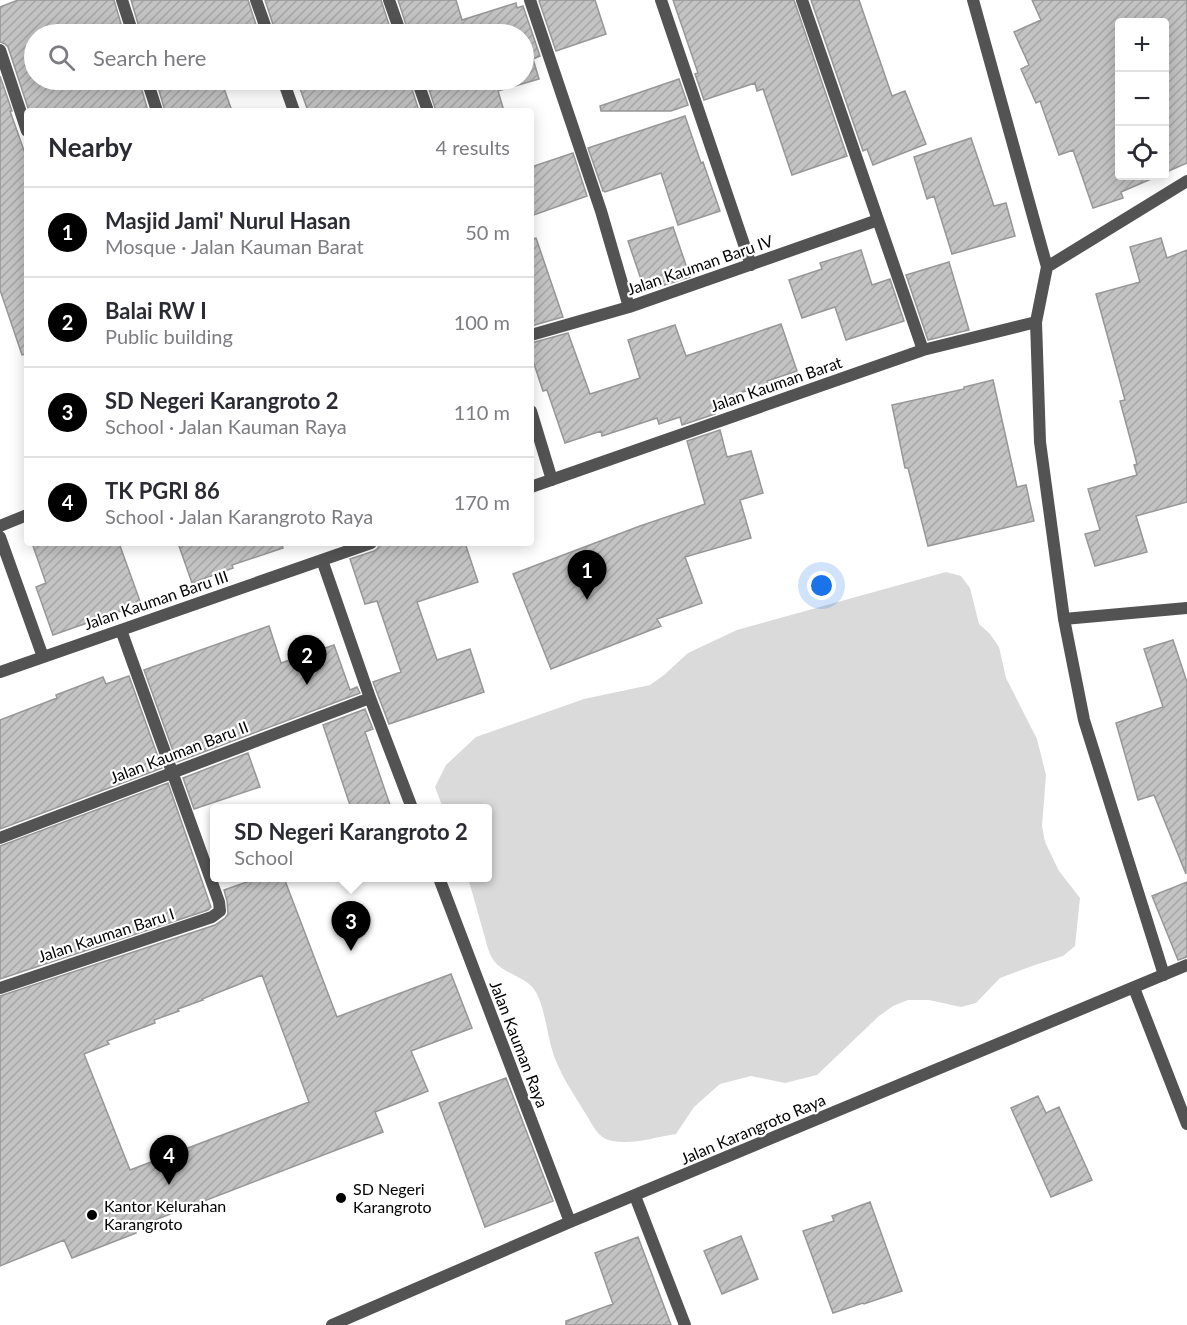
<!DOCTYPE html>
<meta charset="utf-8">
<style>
:root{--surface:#fff;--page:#f2f2f3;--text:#2b2b33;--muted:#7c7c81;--line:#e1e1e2;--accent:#000}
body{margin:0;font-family:Lato,sans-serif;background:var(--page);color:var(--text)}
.controls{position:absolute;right:18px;top:18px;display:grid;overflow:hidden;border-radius:6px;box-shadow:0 3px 15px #0003}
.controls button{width:54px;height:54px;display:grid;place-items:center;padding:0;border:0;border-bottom:2px solid var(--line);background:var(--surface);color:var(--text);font:30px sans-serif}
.you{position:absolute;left:822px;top:586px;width:21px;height:21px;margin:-15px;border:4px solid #fff;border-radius:50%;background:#1a73e8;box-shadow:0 0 0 9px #1a73e833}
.badge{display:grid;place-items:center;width:39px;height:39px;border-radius:50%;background:var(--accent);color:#fff;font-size:20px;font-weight:700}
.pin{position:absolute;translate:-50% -50px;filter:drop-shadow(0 2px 3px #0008)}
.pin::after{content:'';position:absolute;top:32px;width:21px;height:18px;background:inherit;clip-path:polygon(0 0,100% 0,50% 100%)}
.popup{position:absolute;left:210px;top:804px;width:282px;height:78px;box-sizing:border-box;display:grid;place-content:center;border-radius:6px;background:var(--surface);filter:drop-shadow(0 2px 4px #0005);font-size:20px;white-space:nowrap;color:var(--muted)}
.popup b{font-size:22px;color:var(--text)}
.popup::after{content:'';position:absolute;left:50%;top:100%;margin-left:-12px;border:12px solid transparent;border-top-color:var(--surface)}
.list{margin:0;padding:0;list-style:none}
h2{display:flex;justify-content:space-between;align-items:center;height:78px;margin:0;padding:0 24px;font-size:26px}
h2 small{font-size:20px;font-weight:400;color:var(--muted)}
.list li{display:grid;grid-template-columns:39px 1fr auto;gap:18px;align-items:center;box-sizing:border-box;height:90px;padding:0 24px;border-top:2px solid var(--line)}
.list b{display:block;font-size:22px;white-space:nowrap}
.list p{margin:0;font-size:20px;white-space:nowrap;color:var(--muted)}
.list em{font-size:20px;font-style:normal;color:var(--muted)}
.icon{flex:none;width:33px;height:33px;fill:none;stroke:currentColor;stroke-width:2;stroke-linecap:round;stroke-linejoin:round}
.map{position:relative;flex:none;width:1187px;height:1325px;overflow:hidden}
.search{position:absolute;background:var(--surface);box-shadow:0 3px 15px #0003;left:24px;top:24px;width:510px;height:66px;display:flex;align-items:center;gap:15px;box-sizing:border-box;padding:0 21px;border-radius:33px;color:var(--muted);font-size:22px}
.panel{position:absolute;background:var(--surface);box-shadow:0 3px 15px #0003;left:24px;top:108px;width:510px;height:438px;border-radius:6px}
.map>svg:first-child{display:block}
</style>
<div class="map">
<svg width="1187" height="1325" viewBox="0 0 1187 1325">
<defs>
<pattern id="building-hatch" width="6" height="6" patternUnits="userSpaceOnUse" patternTransform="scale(1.5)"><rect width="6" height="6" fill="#c3c3c3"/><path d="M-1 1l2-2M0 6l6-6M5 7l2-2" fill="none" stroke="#a6a6a6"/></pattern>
</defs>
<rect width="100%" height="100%" fill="#fff"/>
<path fill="#dadada" d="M946 572 961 576 970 588 979 624 990 634 999 647 1006 678 1037 739 1046 775 1042 826 1045 842 1059 871 1080 898 1075 946 1063 956 1032 966 1000 978 976 1003 961 1007 929 1000H908L893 1006 879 1016 817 1075 785 1083 751 1076 720 1084 694 1107 676 1134C656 1137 633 1145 612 1141 598 1138 594 1127 587 1116 575 1096 562 1078 554 1056 547 1036 546 1013 537 994 529 977 505 975 494 961 488 953 486 940 483 931 478 913 473 895 468 878H488V808H443L435 787 446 765 476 737 584 699 650 685 664 675 688 653 737 630Z"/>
<path fill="url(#building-hatch)" stroke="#979797" stroke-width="1.5" fill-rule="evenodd" d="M18 0H114L124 34H34V80H139L148 111H29L8 47 5 44 0 42V7Z
M131 0H248L259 34H141Z
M265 0H381L392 34H276Z
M398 0H456L462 20 516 3 517 8 523 6 540 56 533 59 539 79 498 91 504 111H436L426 80H524V34H409Z
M541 0H595L606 34 556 51 539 1Z
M673 0H794L847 156 792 175 763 89 757 91 755 83 704 100 695 74 698 73Z
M811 0H859L892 96 905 91 926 144 873 165 867 149 863 151Z
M1032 0H1187V163L1164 173V22H1119V176H1158L1121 192 1123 198 1093 208 1073 150 1059 155 1040 101 1036 103 1021 69 1029 65 1014 32 1041 20Z
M0 76 12 111H10L27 159V354L22 355 0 290Z
M679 79 688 105 671 111H601L600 106Z
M156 80H221L232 111H165Z
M297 80H409L419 111H308Z
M685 116 701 163 703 162 720 211 678 225 661 173 605 192 604 191H603L588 148Z
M971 138 994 206 1006 203 1015 236 952 254 934 196 927 199 914 157Z
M573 153 587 196 531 216V167Z
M673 227 690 277 645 291 628 241Z
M536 238 563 317 531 326V239Z
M1161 238 1167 258 1187 250V502L1136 516 1147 552 1095 566 1085 534 1100 530 1088 489 1137 475 1134 465 1137 464 1120 401 1125 400 1096 294 1140 282 1130 247Z
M861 250 872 285 890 279 904 321 846 340 835 307 802 318 789 280 822 269 820 263Z
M949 262 969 330 928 340 906 275Z
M781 324 797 371 767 381 768 384 712 402 715 414 682 425 680 417 659 424 657 418 602 436 601 431 565 443 547 390 543 391 531 355V343L568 333 590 394 640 378 628 340 675 325 686 356Z
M993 380 1017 487 1026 485 1034 521 928 546 908 468H905L892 405 964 389V387Z
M720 430 727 457 751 451 763 493 740 500 751 538 685 557 702 603 657 619 661 626 551 669 513 574 640 526 705 504 687 441Z
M32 543H119L141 604 53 635 36 587 46 583Z
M178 543H282L283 548 232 565 233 568 192 583Z
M379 543H465L478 582 417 602 437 660 470 649 484 692 389 724 373 682 401 672 377 601 365 604 350 559 374 551 378 548Z
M269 626 281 663 334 645 350 690 357 687 360 693 177 762 144 670Z
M1173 640 1187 682 1186 874 1154 795 1138 800 1116 723 1163 707 1144 649Z
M129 676 162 768 0 829V720L57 698 56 695 103 677 106 684Z
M365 709 373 729 365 732 391 808H351L323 725Z
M248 753 260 787 194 809 183 778Z
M168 783 211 907 208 910 0 979V846Z
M258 878H284L337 1017 451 974 472 1028 411 1051 428 1091 375 1112 383 1132 134 1228 136 1233 72 1258 64 1240 0 1266V996L215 925 225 918 228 914 227 901 224 890ZM262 975 309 1102 130 1170 84 1054 109 1044 107 1041 155 1023 154 1020 179 1011 178 1009 203 1000 202 999Z
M1187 882V957L1178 960 1152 896Z
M506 1078 553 1201 485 1227 439 1103Z
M1038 1096 1046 1113 1059 1107 1092 1180 1051 1197 1011 1108Z
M870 1202 902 1291 864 1304 863 1303 833 1313 803 1231 834 1221 832 1216Z
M741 1236 758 1279 722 1294 704 1251Z
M638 1237 671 1325H566V1321L613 1304 595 1253Z"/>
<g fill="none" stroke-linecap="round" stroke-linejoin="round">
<path stroke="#535353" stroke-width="12" d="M122 0 133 34
M256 0 268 34
M389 0 401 34
M530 0 601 211 629 307
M661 0 751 265
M802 0 923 350
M973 0 1047 267 1036 322 1040 442 1064 619 1084 720 1164 975
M0 50 27 131
M147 80 157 111
M283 80 294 111
M417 80 428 111
M1047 267 1187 181
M531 335 629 307 878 220
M531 411 552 480
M531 487 923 350 1036 322
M0 526 27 515
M0 537 43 657
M322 560 370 698 412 808
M1064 619 1187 608
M0 672 371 543
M0 838 370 698
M439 878 570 1222
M0 988 212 917 220 911 219 902 121 630
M1134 988 1187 1124
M635 1196 685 1325
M332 1325 570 1222 1187 965"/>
</g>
<g fill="#000" stroke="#fff" stroke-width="2">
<circle cx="341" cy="1198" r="6"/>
<circle cx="92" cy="1215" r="6"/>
</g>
<g text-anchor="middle" stroke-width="4.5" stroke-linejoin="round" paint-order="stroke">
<g font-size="16" fill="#000" stroke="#fff">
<text transform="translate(700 265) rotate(-19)" y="6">Jalan Kauman Baru IV</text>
<text transform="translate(776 384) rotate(-19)" y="6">Jalan Kauman Barat</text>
<text transform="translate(156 600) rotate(-19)" y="6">Jalan Kauman Baru III</text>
<text transform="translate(179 752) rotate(-21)" y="6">Jalan Kauman Baru II</text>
<text transform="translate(106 935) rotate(-18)" y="6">Jalan Kauman Baru I</text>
<text transform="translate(519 1044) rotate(69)" y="6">Jalan Kauman Raya</text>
<text transform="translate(753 1129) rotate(-23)" y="6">Jalan Karangroto Raya</text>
</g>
<g font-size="16" fill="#000" stroke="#fff" text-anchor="start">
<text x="353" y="1195">SD Negeri<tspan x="353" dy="18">Karangroto</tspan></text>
<text x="104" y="1212">Kantor Kelurahan<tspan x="104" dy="18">Karangroto</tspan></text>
</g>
</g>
</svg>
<div class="controls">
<button>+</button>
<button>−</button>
<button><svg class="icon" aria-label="locate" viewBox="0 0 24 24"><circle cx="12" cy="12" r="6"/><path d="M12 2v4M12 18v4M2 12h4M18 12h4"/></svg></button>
</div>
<div class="you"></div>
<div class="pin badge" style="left:587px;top:600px">1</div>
<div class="pin badge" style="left:307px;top:685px">2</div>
<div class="pin badge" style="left:351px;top:951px">3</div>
<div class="popup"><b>SD Negeri Karangroto 2</b>School</div>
<div class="pin badge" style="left:169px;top:1185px">4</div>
<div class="search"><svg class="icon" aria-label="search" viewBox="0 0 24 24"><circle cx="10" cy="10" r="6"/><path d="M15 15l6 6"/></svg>Search here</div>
<section class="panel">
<h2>Nearby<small>4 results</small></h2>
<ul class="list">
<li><span class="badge">1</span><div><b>Masjid Jami' Nurul Hasan</b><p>Mosque · Jalan Kauman Barat</p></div><em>50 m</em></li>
<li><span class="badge">2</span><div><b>Balai RW I</b><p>Public building</p></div><em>100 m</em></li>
<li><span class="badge">3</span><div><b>SD Negeri Karangroto 2</b><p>School · Jalan Kauman Raya</p></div><em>110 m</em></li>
<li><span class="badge">4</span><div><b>TK PGRI 86</b><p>School · Jalan Karangroto Raya</p></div><em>170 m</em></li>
</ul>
</section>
</div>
